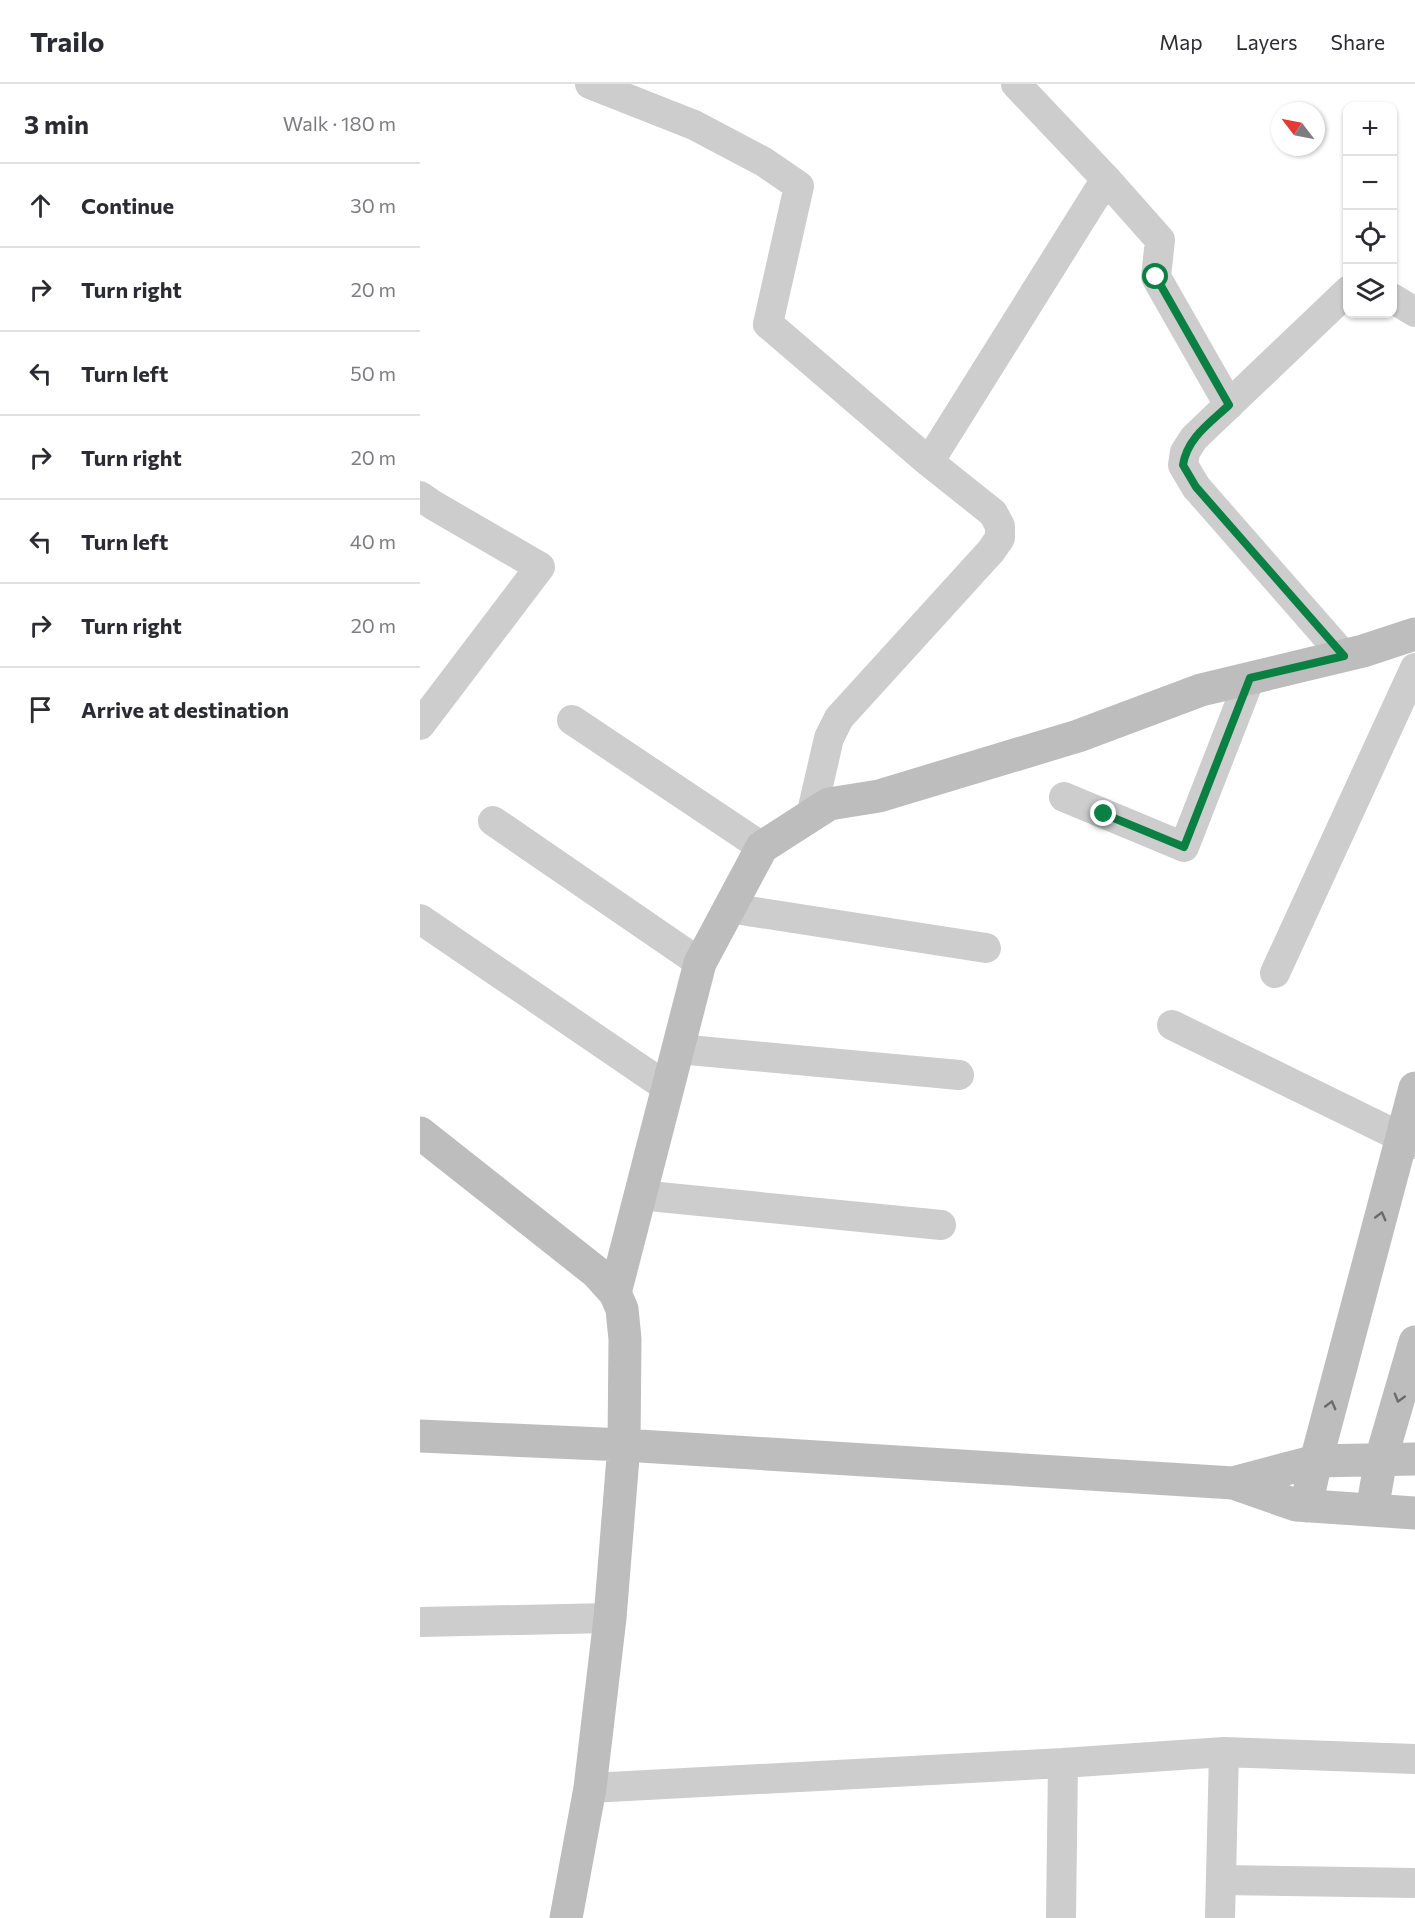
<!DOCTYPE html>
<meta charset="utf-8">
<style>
:root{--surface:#fff;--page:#f7f7f7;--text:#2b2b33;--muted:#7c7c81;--line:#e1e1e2}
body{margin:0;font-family:Commissioner,sans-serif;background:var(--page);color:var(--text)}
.controls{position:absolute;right:18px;top:18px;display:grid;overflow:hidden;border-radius:12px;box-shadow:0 2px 4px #0004}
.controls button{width:54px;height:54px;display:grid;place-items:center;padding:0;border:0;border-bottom:2px solid var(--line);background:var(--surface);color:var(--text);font:30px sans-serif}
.compass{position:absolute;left:851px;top:18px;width:54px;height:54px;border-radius:50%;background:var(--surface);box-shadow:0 2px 4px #0004;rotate:302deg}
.stop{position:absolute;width:18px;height:18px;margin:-14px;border:4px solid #0b8043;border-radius:50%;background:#fff}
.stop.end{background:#0b8043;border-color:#fff;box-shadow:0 2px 6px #0008}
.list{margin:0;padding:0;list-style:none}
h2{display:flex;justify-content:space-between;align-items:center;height:78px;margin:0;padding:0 24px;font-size:26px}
h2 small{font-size:20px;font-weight:400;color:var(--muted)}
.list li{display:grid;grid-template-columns:39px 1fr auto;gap:18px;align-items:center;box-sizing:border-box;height:84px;padding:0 24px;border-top:2px solid var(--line)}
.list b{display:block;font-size:22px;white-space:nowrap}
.list em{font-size:20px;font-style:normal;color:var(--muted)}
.icon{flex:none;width:33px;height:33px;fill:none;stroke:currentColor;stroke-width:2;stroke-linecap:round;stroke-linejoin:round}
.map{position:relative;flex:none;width:995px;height:1834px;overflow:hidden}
header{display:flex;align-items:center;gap:36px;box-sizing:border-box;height:84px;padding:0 30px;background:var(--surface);border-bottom:2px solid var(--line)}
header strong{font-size:28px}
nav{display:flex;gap:33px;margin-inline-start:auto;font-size:21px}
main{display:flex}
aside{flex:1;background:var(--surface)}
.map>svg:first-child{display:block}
</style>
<header>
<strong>Trailo</strong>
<nav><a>Map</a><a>Layers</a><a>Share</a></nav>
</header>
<main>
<aside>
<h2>3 min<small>Walk · 180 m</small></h2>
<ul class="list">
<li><svg class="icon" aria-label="ahead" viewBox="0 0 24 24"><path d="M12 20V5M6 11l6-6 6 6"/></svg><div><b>Continue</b></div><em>30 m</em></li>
<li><svg class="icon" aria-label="right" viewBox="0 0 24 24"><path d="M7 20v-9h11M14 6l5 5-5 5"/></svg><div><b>Turn right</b></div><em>20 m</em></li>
<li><svg class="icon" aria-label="left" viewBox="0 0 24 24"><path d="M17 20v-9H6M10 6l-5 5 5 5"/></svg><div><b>Turn left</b></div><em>50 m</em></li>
<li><svg class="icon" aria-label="right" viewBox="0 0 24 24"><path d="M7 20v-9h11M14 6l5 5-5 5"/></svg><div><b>Turn right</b></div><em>20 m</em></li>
<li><svg class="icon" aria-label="left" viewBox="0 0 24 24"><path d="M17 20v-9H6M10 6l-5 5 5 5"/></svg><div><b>Turn left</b></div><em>40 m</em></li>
<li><svg class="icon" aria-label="right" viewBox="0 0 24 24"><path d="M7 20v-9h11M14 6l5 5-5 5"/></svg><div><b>Turn right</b></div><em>20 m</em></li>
<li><svg class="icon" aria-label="arrive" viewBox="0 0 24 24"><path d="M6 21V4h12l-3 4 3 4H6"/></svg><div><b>Arrive at destination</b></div></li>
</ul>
</aside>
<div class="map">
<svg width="995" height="1834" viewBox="0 0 995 1834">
<rect width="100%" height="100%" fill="#fff"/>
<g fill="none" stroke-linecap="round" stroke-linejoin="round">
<path stroke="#cdcdcd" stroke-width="30" d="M170 0 274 41 344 78 379 102 348 240 509 378 573 429 580 442V454L571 467 419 634 409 654 391 732
M596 0 686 95 740 156 736 193 809 321
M972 214 995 228
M509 378 686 95
M0 412 13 421 120 483 0 641
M924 572 776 403 763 381 765 368 774 354 928 207
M152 636 342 763
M644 713 764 763 830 594
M73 737 280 879
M309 824 566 864
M0 835 248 1004
M855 889 995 584
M752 941 995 1060
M258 965 539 991
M219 1111 521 1141
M0 1538 190 1534
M643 1679 804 1668 995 1675
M170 1704 643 1679 641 1834
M801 1796 995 1799
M800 1834 804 1668"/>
<path stroke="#bdbdbd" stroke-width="33" d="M0 1049 176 1188 195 1209 202 1225 205 1255 204 1361 190 1534 170 1704 146 1834
M195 1209 280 879 342 763 409 720 459 712 658 652 781 606 943 567 995 550
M0 1352 204 1361 813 1399 876 1421 995 1429
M813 1399 896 1377 995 1375
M886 1422 896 1377 995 1004
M952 1426 961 1375 995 1258"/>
</g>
<defs><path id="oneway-chevron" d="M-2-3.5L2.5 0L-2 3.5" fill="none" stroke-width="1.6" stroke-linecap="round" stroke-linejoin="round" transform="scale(1.5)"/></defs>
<g stroke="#6a6a6a">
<use href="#oneway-chevron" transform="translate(961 1132) rotate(-75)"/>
<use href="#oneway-chevron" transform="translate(979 1314) rotate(106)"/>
<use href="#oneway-chevron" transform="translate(911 1321) rotate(-75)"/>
</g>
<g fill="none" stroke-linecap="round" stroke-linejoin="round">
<path stroke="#0b8043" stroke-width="8" d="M684 730 764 763 830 594 924 572 776 403 763 381C767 354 790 339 809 321L736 193"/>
</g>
</svg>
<div class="controls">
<button>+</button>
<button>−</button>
<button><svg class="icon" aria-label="locate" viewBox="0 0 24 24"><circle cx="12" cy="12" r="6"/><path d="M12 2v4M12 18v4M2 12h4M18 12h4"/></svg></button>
<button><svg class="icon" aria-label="layers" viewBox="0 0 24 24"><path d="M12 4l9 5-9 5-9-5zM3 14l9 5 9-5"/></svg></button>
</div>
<svg class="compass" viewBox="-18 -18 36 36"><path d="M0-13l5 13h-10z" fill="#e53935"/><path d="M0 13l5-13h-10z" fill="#7c7c81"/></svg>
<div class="stop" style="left:736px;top:193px"></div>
<div class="stop end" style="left:684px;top:730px"></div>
</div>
</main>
